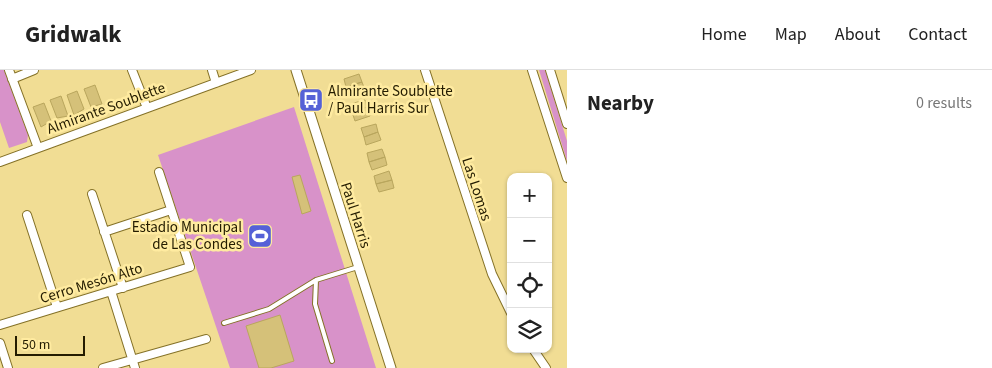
<!DOCTYPE html>
<meta charset="utf-8">
<style>
:root{--surface:#fff;--page:#f2f2f2;--text:#222;--muted:#767676;--line:#e0e0e0}
body{margin:0;font-family:"Source Sans 3",sans-serif;background:var(--page);color:var(--text)}
.controls{position:absolute;right:15px;bottom:15px;display:grid;overflow:hidden;border-radius:10px;box-shadow:0 1px 4px #0004}
.controls button{width:45px;height:45px;display:grid;place-items:center;padding:0;border:0;border-bottom:1px solid var(--line);background:var(--surface);color:var(--text);font:25px sans-serif}
.scale{position:absolute;left:15px;bottom:12px;width:70px;box-sizing:border-box;padding-left:5px;border:2px solid #241c00;border-top:0;font-size:14px;line-height:18px;white-space:nowrap;color:#241c00;-webkit-text-stroke:4px #ffeba0;paint-order:stroke}
.list{margin:0;padding:0;list-style:none}
h2{display:flex;justify-content:space-between;align-items:center;height:65px;margin:0;padding:0 20px;font-size:21px}
h2 small{font-size:16px;font-weight:400;color:var(--muted)}
.icon{flex:none;width:28px;height:28px;fill:none;stroke:currentColor;stroke-width:2;stroke-linecap:round;stroke-linejoin:round}
.map{position:relative;flex:none;width:567px;height:298px;overflow:hidden}
header{display:flex;align-items:center;gap:30px;box-sizing:border-box;height:70px;padding:0 25px;background:var(--surface);border-bottom:1px solid var(--line)}
header strong{font-size:24px}
nav{display:flex;gap:28px;margin-inline-start:auto;font-size:18px}
main{display:flex}
aside{flex:1;background:var(--surface)}
.map>svg:first-child{display:block}
</style>
<header>
<strong>Gridwalk</strong>
<nav><a>Home</a><a>Map</a><a>About</a><a>Contact</a></nav>
</header>
<main>
<div class="map">
<svg width="567" height="298" viewBox="0 0 567 298">
<rect width="100%" height="100%" fill="#f1dd94"/>
<path fill="#d892c9" d="M0 0H4L28 65 27 72 9 78 0 52Z
M539 0H545L567 71V91Z
M294 37 376 298H230L158 85Z"/>
<path fill="#d5c179" stroke="#b9a65d" d="M359 4 362 12 346 17 344 9Z
M362 12 365 20 350 25 346 17Z
M95 15 102 34 91 37 84 19Z
M77 21 84 39 74 45 67 25Z
M61 26 68 46 57 48 50 30Z
M365 30 367 37 352 42 350 34Z
M44 33 51 51 41 57 33 37Z
M367 37 370 46 355 51 352 42Z
M376 54 378 62 364 67 361 58Z
M378 62 381 70 366 75 364 67Z
M382 79 385 87 369 92 367 83Z
M385 87 387 95 372 100 369 92Z
M389 101 392 110 376 114 374 106Z
M300 105 311 141 302 144 292 107Z
M392 110 394 118 379 122 376 114Z
M280 245 294 291 271 298H259L246 256Z"/>
<g fill="none" stroke-linecap="round" stroke-linejoin="round">
<defs>
<path id="service" d="M316 210 315 234 332 291
M224 253 269 239 316 210 358 197"/>
<path id="minor" d="M9 0 38 78
M132 0 147 38
M212 0 216 13
M425 0 492 204 511 243
M532 0 567 108
M550 0 567 54
M12 9 34 0
M0 92 251 0
M92 124 123 218
M27 145 57 237
M104 162 171 140
M111 221 135 298
M0 255 190 197 159 102
M0 273 8 298
M533 279 546 298
M103 298 206 269"/>
<path id="tertiary" d="M296 0 391 298"/>
</defs>
<use href="#service" stroke="#847127" stroke-width="6"/>
<use href="#minor" stroke="#847127" stroke-width="10"/>
<use href="#tertiary" stroke="#847127" stroke-width="11"/>
<use href="#service" stroke="#fff" stroke-width="4"/>
<use href="#minor" stroke="#fff" stroke-width="8"/>
<use href="#tertiary" stroke="#fff" stroke-width="9"/>
</g>
<defs>
<symbol id="bus-square" viewBox="-11 -11 22 22"><rect x="-9" y="-9" width="18" height="18" rx="4" fill="#5561d7" stroke="#ffeba0"/><path d="M-5-6H5V4H4V6H2V4H-2V6H-4V4H-5ZM-3.5-4V0h7V-4ZM-3.5 1.2v1.5H-2V1.2ZM2 1.2v1.5H3.5V1.2Z" fill="#fff"/></symbol>
<symbol id="stadium-square" viewBox="-11 -11 22 22"><rect x="-9" y="-9" width="18" height="18" rx="4" fill="#5561d7" stroke="#ffeba0"/><path d="M0-5a6.5 5 0 1 0 0 10a6.5 5 0 1 0 0-10ZM-3.5-1.8h7v3.6h-7Z" fill="#fff"/></symbol>
</defs>
<g fill-rule="evenodd">
<use href="#bus-square" x="297" y="16" width="28" height="28"/>
<use href="#stadium-square" x="246" y="152" width="28" height="28"/>
</g>
<g text-anchor="middle" stroke-width="5" stroke-linejoin="round" paint-order="stroke">
<g font-size="15" fill="#241c00" stroke="#ffeba0" text-anchor="start">
<text x="328" y="26">Almirante Soublette<tspan x="328" dy="17">/ Paul Harris Sur</tspan></text>
<text x="242" y="162" text-anchor="end">Estadio Municipal<tspan x="242" dy="17">de Las Condes</tspan></text>
</g>
<g font-size="15" fill="#241c00" stroke="#ffeba0">
<text transform="translate(106 38) rotate(-20)" y="5">Almirante Soublette</text>
<text transform="translate(477 119) rotate(72)" y="5">Las Lomas</text>
<text transform="translate(356 145) rotate(72)" y="5">Paul Harris</text>
<text transform="translate(91 213) rotate(-17)" y="5">Cerro Mesón Alto</text>
</g>
</g>
</svg>
<div class="controls">
<button>+</button>
<button>−</button>
<button><svg class="icon" aria-label="locate" viewBox="0 0 24 24"><circle cx="12" cy="12" r="6"/><path d="M12 2v4M12 18v4M2 12h4M18 12h4"/></svg></button>
<button><svg class="icon" aria-label="layers" viewBox="0 0 24 24"><path d="M12 4l9 5-9 5-9-5zM3 14l9 5 9-5"/></svg></button>
</div>
<div class="scale">50 m</div>
</div>
<aside>
<h2>Nearby<small>0 results</small></h2>
<ul class="list">
</ul>
</aside>
</main>
